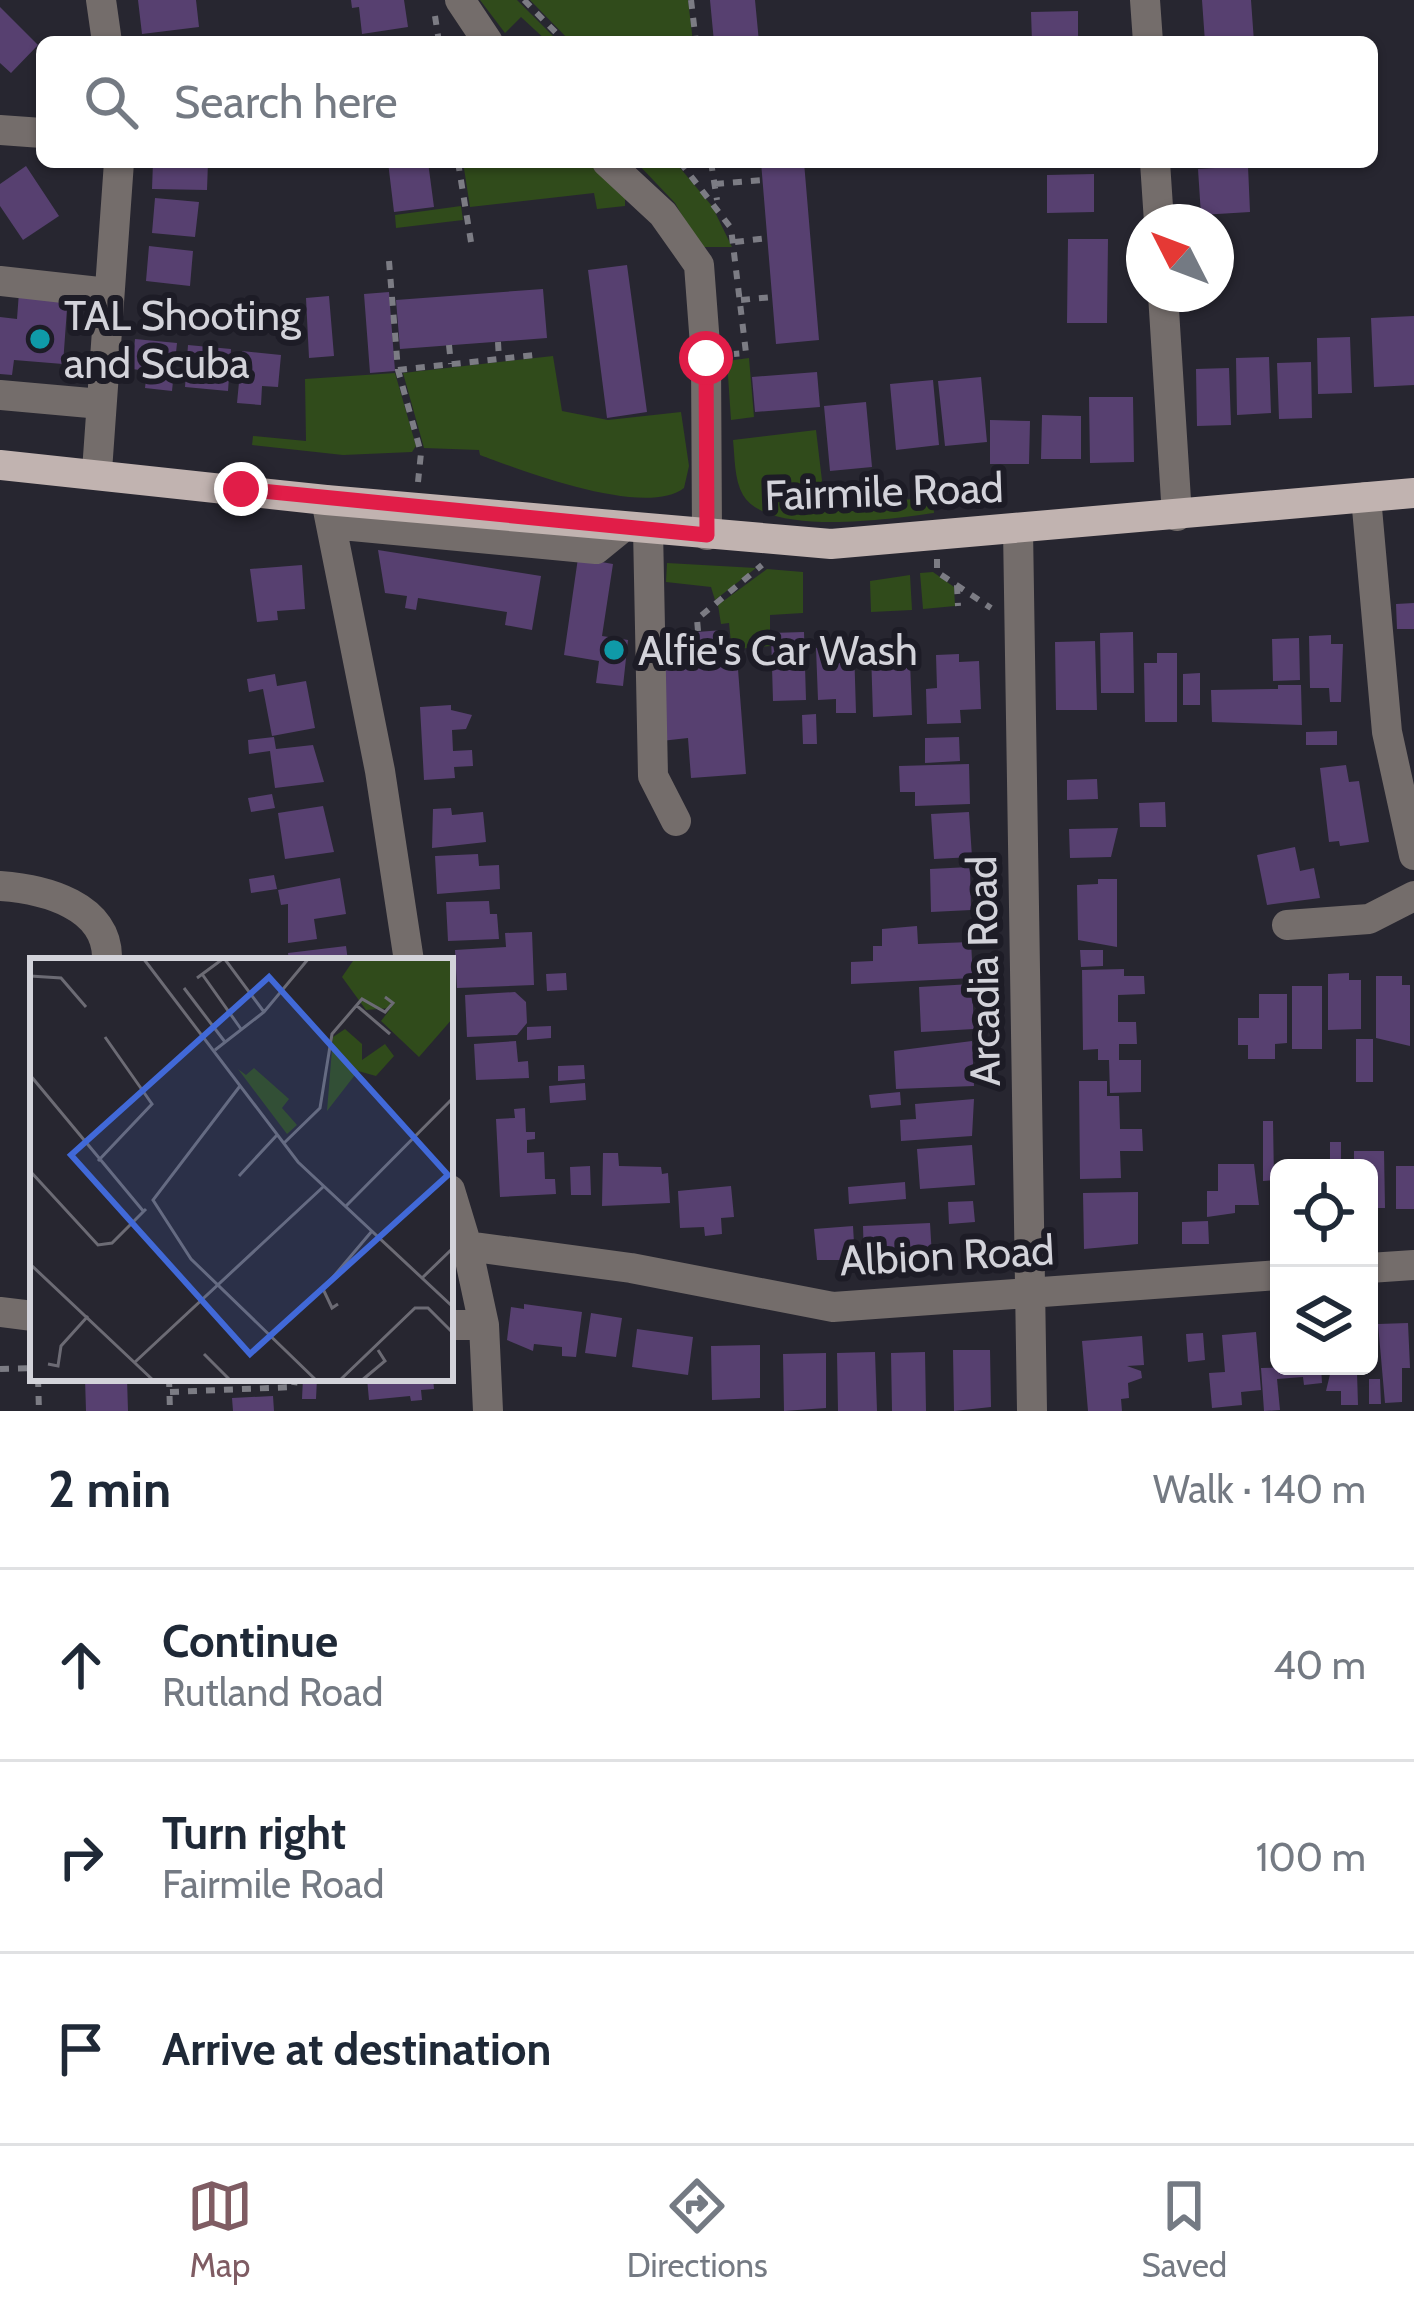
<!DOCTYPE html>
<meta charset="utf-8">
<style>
:root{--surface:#fff;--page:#f2f2f3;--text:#1f2937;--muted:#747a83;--line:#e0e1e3;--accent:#7f5c63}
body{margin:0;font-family:Cabin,sans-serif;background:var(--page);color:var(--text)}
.controls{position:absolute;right:36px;bottom:36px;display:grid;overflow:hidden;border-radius:18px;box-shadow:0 3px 9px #0004}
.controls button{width:108px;height:108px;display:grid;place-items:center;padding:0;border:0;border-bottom:3px solid var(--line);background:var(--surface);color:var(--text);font:60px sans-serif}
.compass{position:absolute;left:1126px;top:204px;width:108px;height:108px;border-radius:50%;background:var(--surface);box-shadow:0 3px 9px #0004;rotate:312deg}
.stop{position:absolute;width:36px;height:36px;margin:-27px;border:9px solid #e11d48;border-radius:50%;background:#fff}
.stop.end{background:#e11d48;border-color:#fff;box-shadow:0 3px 12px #0008}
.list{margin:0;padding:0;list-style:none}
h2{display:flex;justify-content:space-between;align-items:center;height:156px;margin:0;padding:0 48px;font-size:51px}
h2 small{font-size:39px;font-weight:400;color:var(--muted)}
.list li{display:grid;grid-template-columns:78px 1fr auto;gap:36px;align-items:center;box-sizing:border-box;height:192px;padding:0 48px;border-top:3px solid var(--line)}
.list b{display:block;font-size:45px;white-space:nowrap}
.list p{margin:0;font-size:39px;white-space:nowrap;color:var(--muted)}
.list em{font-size:39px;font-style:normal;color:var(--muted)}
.icon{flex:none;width:66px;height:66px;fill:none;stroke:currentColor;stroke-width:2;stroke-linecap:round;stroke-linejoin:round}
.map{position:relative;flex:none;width:1414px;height:1411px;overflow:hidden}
.search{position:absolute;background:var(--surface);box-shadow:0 3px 9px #0004;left:36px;right:36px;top:36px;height:132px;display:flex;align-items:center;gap:30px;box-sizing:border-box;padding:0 42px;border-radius:18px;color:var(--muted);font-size:45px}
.sheet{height:732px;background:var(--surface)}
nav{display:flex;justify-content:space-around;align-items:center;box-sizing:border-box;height:168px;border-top:3px solid var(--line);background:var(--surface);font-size:33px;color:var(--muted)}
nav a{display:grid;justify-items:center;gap:6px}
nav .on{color:var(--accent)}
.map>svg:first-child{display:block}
</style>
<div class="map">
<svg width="1414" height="1411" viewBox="0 0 1414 1411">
<rect width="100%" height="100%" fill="#272630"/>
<path fill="#304b1b" d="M480 0H517L559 42H548L521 17 505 33Z
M530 0H688L693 42H571Z
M463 162H591L625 197V206L597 209 594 193 470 207Z
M636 162H675L712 206 732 247H700L675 203Z
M461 206 463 220 396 228 395 215Z
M553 356 562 411 608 420 681 412 689 466 684 488C645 518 523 471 480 455L479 450 424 448 403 373Z
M749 358 754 417 731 420 727 361Z
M395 373 416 446 412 452 343 455 252 445 253 436 306 441 305 379Z
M816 430 823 489 892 485 894 501 933 497 934 513C890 519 768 537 743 495 734 479 735 458 733 440Z
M667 563 756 568 715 600 711 587 666 582Z
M767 569 803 572V613L770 615V646L737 649 731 643 729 623 721 624 718 605Z
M933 572 954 587 955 606 923 609 920 573Z
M910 575 912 610 871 612 870 581Z"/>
<path fill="#574070" d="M138 0H196L199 27 142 34Z
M351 0H404L408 27 362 34 359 7 352 8Z
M710 0H755L759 42H714Z
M1202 0H1251L1254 42H1205Z
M0 7 38 45 11 73 0 63Z
M1078 11V42H1032L1031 12Z
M153 162H208L207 190 152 189Z
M388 162H428L434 207 394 212Z
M761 162H804L819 340 776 344Z
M26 166 59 216 23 240 0 206V184Z
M1248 166 1250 212 1201 215 1198 169Z
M1094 174V212L1047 213V175Z
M155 198 199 202 195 237 152 233Z
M1068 239H1108L1107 323H1067Z
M149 246 193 251 190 286 146 281Z
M627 265 647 412 607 418 588 270Z
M543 289 547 338 400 349 396 300Z
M19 292 68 295 63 364 14 360 12 375 0 374V317L17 319Z
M389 292 395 371 370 373 364 294Z
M329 296 334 356 309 358 306 298Z
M1414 316V385L1374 387 1371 318Z
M1350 337 1352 393 1318 394 1317 338Z
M135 339 177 343 172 391 145 388 147 371 132 369Z
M188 345 231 349 228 391 185 387Z
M242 351 281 355 278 387 262 386 261 405 237 403Z
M1269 357 1271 413 1237 415 1236 358Z
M1311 362 1312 418 1279 419 1277 363Z
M1229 368 1231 425 1197 426 1196 369Z
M817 372 820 407 755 412 752 377Z
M981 377 987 442 945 446 938 381Z
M933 380 939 445 896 450 890 384Z
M1089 397H1133L1134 462 1090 463Z
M866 402 872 467 830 471 824 406Z
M1042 415 1081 416V459H1041Z
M990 420 1030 421 1029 464H990Z
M378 550 541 576 532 630 505 625 507 612 418 598 416 610 405 608 407 596 385 593Z
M578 558 613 564 602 636 628 640 623 686 596 683 599 661 564 655Z
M302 565 305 609 277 611 278 620 257 622 250 569Z
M1414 603V629H1397L1396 604Z
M723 630 724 644 736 643 746 774 691 778 688 738 661 741 655 670 674 669 671 634Z
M804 632 806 700 773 701 771 633Z
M1133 632 1134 693H1101L1100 633Z
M1331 635V644H1343L1341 702H1330L1329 688H1310L1309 636Z
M1299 638 1300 680 1273 681 1272 639Z
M1095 641 1097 710H1056L1055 642Z
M854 646 856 713H836V699L818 700 816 648Z
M871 651H891V661H910L912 715 873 717Z
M1157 653H1177V722H1145L1144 663H1157Z
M959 654V662L979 661 981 709 960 710 961 723 927 724 926 689 937 688 936 655Z
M1200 673V705H1183V674Z
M275 674 277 686 306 681 315 728 272 736 263 689 249 692 247 679Z
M1278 685H1301L1302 725 1212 722 1211 690 1278 689Z
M451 705V710L472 715 466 729 452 730 453 751 472 750 473 766 454 767 455 778 424 780 420 707Z
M816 714 817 744H803L802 715Z
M1337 731V745H1306V732Z
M274 737 276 749 313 745 324 782 275 788 270 751 249 754 248 740Z
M959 737 960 761 925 763V738Z
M969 764 970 804 915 806V792H900L899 766Z
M1346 765 1349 782 1359 781 1369 842 1340 846 1339 841 1329 842 1320 768Z
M1097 779 1098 799 1067 800V780Z
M272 794 275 808 251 812 248 798Z
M1165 802 1166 827H1140L1139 803Z
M323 806 334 852 285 859 278 813Z
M451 808 452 815 483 812 486 842 432 848 433 809Z
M969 812 972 857 934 859 931 814Z
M1118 828 1111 857 1070 858 1069 829Z
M1295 847 1300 871 1314 868 1320 898 1267 905 1257 855Z
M478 854 479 866 499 865 500 889 437 894 435 856Z
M970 867 971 910 931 912 930 869Z
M274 875 277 889 251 893 249 879Z
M340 878 346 914 314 919 317 939 288 943V904L281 905 278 890Z
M1098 879H1117V947L1078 940 1077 885 1098 884Z
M489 901 490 914H497L499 939 448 941 446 902Z
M917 926 918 944 971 942 973 978 851 984V962L873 961V946H882V929Z
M532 932 534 985 457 988 455 950 506 947 505 933Z
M346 946 348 961H289L288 953Z
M1080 950H1103V966L1081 967Z
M1124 969V976H1144L1145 994 1118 995V1022H1136L1137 1044H1119V1060H1141V1092L1110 1093 1109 1060H1098V1049L1083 1050 1082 970Z
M566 973 567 990 547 991 546 974Z
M1349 973V980H1361V1029L1328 1030V974Z
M1376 976H1402V985H1410V1046L1376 1038Z
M972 984 974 1029 921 1032 919 987Z
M1292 986H1322V1049H1292Z
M515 992 526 1002 527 1023 517 1035 467 1037 465 995Z
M1259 994H1287V1043L1275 1044V1059H1248V1045H1238V1018H1259Z
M551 1026V1038L527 1040V1027Z
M1356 1039H1373V1082H1356Z
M516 1041 518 1062 528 1061 529 1078 476 1080 474 1044Z
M972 1041 974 1086 896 1089 894 1051Z
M584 1065 585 1079 558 1081V1066Z
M1079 1081H1107V1096H1119L1120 1129H1142L1143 1151H1120L1121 1178 1080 1179Z
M585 1083 586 1100 550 1103 549 1086Z
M900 1092 901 1105 871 1108 869 1095Z
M974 1099 972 1136 901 1141 900 1120 916 1119 915 1104Z
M525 1108 526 1132H535V1139L527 1140V1153L544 1152 545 1179H555L556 1194 500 1197 496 1119 515 1118 514 1109Z
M1263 1121H1273L1274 1180 1263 1181Z
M1330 1142H1341V1166H1330Z
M972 1145 975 1185 920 1189 917 1149Z
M1354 1151H1384L1385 1208H1369V1168H1354Z
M603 1153H618L619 1166 661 1167 662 1174 668 1173 670 1203 602 1206Z
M1218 1164H1254L1259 1205H1235V1213L1207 1217V1191H1218Z
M590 1166 591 1195H571L570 1167Z
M1396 1166H1414V1209H1396Z
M905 1182 906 1199 849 1204 848 1187Z
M731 1186 734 1217 721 1218 722 1234 705 1236 704 1227 680 1228 678 1191Z
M1138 1192V1244L1084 1249 1083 1193Z
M973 1201 975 1222 949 1224 948 1202Z
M1208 1221 1209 1244H1182V1222Z
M930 1223 932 1257 864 1260 863 1226Z
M853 1226 855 1260H817L814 1229Z
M524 1304 582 1312 576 1357 562 1356V1347L534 1344 533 1351 507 1340 511 1307 524 1309Z
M591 1313 622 1318 616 1357 585 1353Z
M1408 1323 1410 1368H1402V1402L1385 1403 1378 1324Z
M637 1329 693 1337 688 1375 632 1367Z
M1256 1332 1261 1390 1241 1392 1242 1405 1212 1408 1209 1373 1225 1372 1222 1335Z
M1203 1333 1205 1360 1188 1362 1186 1334Z
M1142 1336 1144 1365 1127 1366 1141 1371 1142 1378 1128 1383 1129 1398 1121 1399 1122 1411H1088L1082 1341Z
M760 1345V1398L712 1400 711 1346Z
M953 1350H990L991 1407 954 1411Z
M875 1352 877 1411H838L837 1353Z
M925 1352 926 1411H892L891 1353Z
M826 1353V1408L784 1411 783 1354Z
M1321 1366 1322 1383 1304 1385 1303 1377 1277 1379 1280 1410 1264 1411 1261 1368Z
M1332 1366H1366V1372H1357L1358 1405H1341V1391H1326Z
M85 1378H127L128 1411H86Z
M303 1378H317L316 1399H302Z
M367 1378H433L434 1389 421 1390 422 1400 411 1401 410 1396 369 1400Z
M1369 1379H1380L1381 1404H1369Z
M273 1396 274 1411H233L232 1398Z"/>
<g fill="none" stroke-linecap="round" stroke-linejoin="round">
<path stroke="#7c7c84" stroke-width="6" stroke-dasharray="9 9" stroke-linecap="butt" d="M524 0 565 42
M691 0 696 42
M435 16 439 42
M458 162 471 242
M680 162 731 228 746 353 734 354
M711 162 717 200
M715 184 763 180
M735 242 768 238
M389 261 398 370 421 453 418 482
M741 300 772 297
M498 342 499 359
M449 345 451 364
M398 370 535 355
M937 559V572L991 608
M957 585 958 606
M698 631 697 619 762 565
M0 1369 33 1368
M38 1378 39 1411
M169 1378 170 1411
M170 1392 294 1387 295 1378"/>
<path stroke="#746d6b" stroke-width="30" d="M101 0 107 42
M460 0 488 42
M1145 0 1148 42
M0 130 42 133
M607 162 663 214 699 265 706 358 707 535
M1155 162 1159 222
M0 281 108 293
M1163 294 1177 516
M0 395 101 404
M97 471 119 162
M1366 497 1387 732 1414 855
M326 500 380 771 409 961
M331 524 596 549 623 527
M648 529 653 776 676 821
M1018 529 1032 1411
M0 886C43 889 110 905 107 961
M1287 925 1369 919 1414 896
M450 1190 467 1246 631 1268 833 1307 1279 1275
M467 1246 484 1325 488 1411
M1369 1268 1414 1265
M0 1312 33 1316
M450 1325H484"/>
<path stroke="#c1b3b0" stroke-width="30" d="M0 465 326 500 831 544 1414 493"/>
</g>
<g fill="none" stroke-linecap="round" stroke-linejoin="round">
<path stroke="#e11d48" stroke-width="15" d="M241 489 707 535 706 358"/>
</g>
<g fill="#0f9aa8" stroke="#1d1c26" stroke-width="4.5">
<circle cx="40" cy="339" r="12"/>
<circle cx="614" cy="650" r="12"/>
</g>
<g text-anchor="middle" stroke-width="12" stroke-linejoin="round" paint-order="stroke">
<g font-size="42" fill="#d3d3da" stroke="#1d1c26" text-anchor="start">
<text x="64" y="330">TAL Shooting<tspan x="64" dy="48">and Scuba</tspan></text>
<text x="638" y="665">Alfie's Car Wash</text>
</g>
<g font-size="42" fill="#d3d3da" stroke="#1d1c26">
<text transform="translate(884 491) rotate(-2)" y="15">Fairmile Road</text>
<text transform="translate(983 971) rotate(-91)" y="15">Arcadia Road</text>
<text transform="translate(947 1255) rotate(-3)" y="15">Albion Road</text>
</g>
</g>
<g transform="translate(30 958)">
<rect width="423" height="423" fill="#272630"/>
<path d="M325 0H423V60L389 99 351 63 361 50 336 52 312 19ZM315 71 332 86V102L355 86 364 98 346 118 328 113 297 153 303 79ZM224 110 259 141 252 150 267 167 257 176 208 111 216 117Z" fill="#304b1b"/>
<path fill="none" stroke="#6c6b74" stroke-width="3" d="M113 0 268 204 423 349M172 16 211 71M0 18 31 20 56 49M167 20 194 0 234 54M154 30 195 84M326 47 360 76M185 92 234 54 279 0M0 117 114 254M210 128 123 242 161 301 287 423M253 186 290 150 302 76 332 41 355 54 363 45 355 39M68 203 122 146 75 79M0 213 68 287 82 285 116 251M209 218 247 177M315 249 423 140M0 306 124 423M391 321 423 290M308 346 302 350 293 331 342 273M174 396 201 423M105 404 293 229M18 406 28 408 31 388 58 358M309 423 385 350H398L423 375M331 423 355 403 348 392"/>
<path fill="#4169d8" fill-opacity="0.15" stroke="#4169d8" stroke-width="6" d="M239 19 418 217 220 396 41 197Z"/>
<rect width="423" height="423" fill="none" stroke="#d3d3da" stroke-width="6"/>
</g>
</svg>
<div class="controls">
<button><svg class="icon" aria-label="locate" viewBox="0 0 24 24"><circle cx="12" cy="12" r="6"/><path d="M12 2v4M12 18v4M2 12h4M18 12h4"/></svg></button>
<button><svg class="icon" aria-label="layers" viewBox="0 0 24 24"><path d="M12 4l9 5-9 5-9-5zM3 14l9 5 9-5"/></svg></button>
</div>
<svg class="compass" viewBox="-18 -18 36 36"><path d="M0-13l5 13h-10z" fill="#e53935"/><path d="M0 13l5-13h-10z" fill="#747a83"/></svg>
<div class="stop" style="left:706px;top:358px"></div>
<div class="stop end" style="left:241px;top:489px"></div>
<div class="search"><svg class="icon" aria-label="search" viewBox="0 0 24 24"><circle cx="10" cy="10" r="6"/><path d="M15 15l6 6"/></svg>Search here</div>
</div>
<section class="sheet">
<h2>2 min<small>Walk · 140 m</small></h2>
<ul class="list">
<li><svg class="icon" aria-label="ahead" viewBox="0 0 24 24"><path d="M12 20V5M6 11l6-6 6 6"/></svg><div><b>Continue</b><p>Rutland Road</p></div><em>40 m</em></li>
<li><svg class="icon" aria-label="right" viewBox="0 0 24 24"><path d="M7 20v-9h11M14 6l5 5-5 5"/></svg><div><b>Turn right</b><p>Fairmile Road</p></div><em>100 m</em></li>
<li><svg class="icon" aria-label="arrive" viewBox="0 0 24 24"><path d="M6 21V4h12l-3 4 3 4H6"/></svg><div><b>Arrive at destination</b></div></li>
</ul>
</section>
<nav>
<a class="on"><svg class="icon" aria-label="map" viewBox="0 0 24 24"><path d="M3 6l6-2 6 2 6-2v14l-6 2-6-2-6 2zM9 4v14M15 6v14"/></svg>Map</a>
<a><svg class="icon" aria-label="directions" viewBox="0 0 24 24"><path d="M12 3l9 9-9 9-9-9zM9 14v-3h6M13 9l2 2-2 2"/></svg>Directions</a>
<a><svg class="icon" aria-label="saved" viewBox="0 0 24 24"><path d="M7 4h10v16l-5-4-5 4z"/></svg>Saved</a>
</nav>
